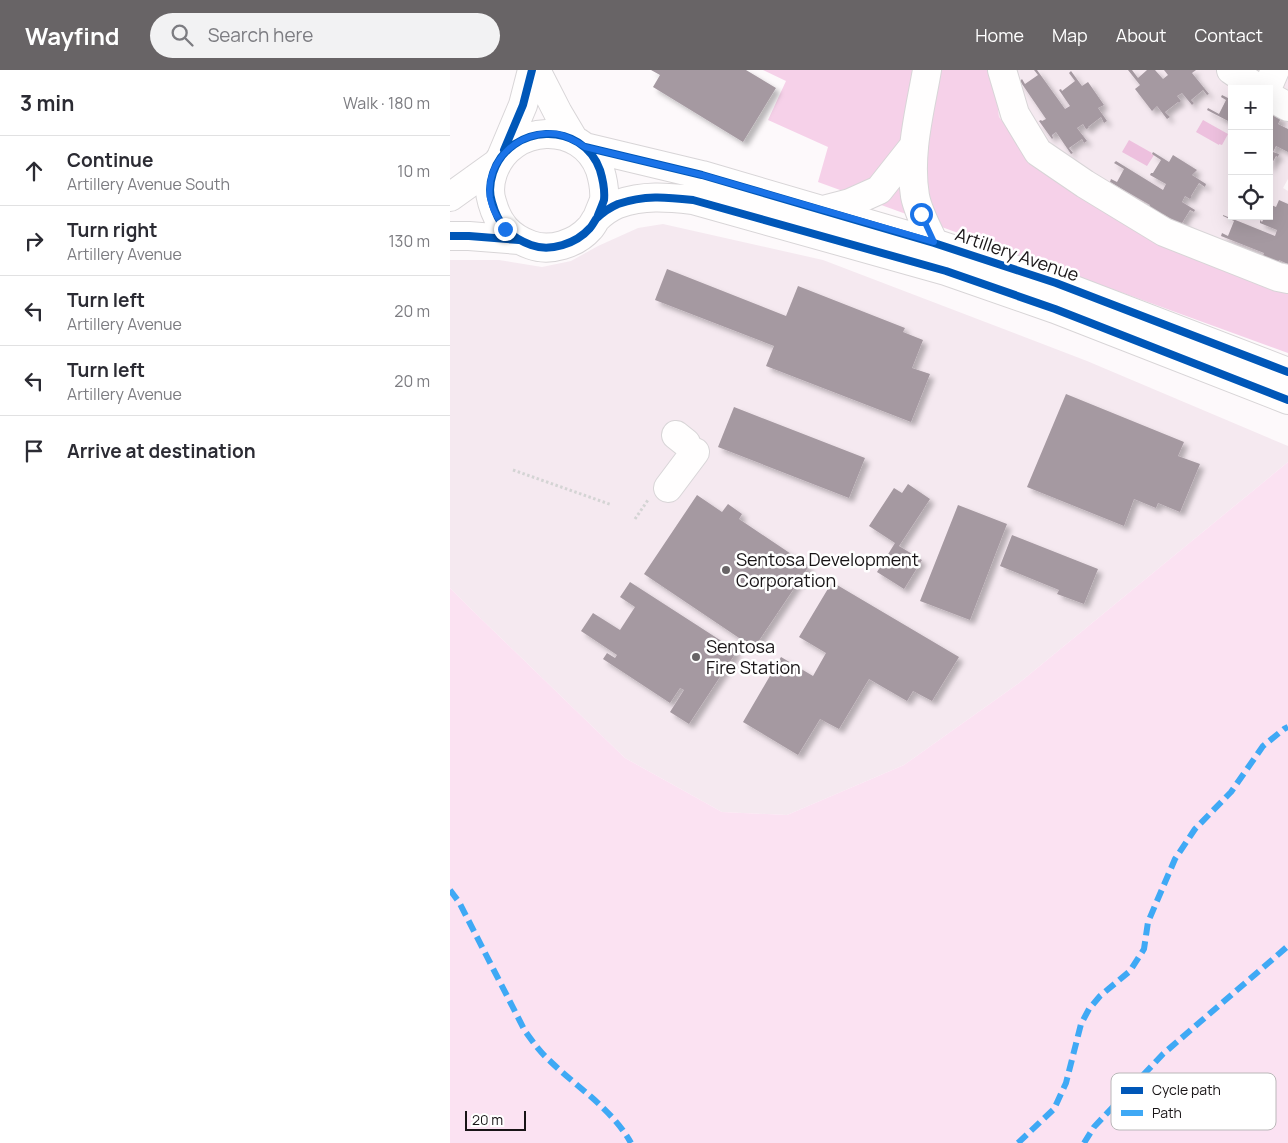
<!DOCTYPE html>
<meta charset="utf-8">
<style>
:root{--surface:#fff;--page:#f2f2f3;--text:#2b2b33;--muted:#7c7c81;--line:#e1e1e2;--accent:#686466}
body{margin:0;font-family:Manrope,sans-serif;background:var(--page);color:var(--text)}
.controls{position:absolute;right:15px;top:15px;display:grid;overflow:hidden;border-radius:0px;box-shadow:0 5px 20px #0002}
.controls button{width:45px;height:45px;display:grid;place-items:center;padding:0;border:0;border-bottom:1px solid var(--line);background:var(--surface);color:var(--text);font:25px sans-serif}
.scale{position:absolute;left:15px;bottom:12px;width:61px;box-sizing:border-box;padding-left:5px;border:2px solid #181416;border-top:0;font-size:14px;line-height:18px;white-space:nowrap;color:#181416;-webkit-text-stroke:4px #fff;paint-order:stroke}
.stop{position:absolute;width:15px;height:15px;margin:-11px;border:4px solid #1a73e8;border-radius:50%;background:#fff}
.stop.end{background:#1a73e8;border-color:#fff;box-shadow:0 1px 5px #0008}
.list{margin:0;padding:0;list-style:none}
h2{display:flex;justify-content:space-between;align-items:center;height:65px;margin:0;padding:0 20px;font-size:21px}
h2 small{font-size:16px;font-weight:400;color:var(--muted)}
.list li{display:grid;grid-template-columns:32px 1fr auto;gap:15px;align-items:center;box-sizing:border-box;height:70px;padding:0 20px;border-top:1px solid var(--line)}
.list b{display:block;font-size:19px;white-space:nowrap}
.list p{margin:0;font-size:16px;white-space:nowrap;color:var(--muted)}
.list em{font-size:16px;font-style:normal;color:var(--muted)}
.icon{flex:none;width:28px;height:28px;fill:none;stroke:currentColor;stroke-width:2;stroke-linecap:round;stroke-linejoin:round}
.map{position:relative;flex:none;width:838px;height:1073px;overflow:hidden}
header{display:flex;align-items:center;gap:30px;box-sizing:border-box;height:70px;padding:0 25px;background:var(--accent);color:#fff}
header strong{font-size:24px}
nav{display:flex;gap:28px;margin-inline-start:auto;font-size:18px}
.search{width:350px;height:45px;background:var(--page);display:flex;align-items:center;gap:12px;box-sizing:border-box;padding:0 18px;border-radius:28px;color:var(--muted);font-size:19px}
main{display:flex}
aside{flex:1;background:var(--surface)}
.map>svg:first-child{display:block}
</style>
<header>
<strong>Wayfind</strong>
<div class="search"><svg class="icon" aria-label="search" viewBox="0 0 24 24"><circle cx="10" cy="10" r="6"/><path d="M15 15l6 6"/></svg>Search here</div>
<nav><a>Home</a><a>Map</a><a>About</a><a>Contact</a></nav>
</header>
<main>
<aside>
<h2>3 min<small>Walk · 180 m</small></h2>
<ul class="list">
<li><svg class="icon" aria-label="ahead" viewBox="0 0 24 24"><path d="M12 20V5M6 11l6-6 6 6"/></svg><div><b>Continue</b><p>Artillery Avenue South</p></div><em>10 m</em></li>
<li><svg class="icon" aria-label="right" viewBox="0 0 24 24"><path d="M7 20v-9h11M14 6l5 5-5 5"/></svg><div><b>Turn right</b><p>Artillery Avenue</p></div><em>130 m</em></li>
<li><svg class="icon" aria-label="left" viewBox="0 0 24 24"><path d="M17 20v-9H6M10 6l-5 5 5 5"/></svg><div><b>Turn left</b><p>Artillery Avenue</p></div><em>20 m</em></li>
<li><svg class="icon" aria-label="left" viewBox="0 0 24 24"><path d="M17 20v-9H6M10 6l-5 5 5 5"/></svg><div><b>Turn left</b><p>Artillery Avenue</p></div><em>20 m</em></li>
<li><svg class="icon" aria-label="arrive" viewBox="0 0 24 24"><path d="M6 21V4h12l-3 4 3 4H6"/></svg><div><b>Arrive at destination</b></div></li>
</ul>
</aside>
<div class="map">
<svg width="838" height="1073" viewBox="0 0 838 1073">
<defs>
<filter id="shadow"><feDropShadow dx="4.5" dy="4.5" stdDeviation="2.5" flood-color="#0004"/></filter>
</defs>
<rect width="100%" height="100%" fill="#fdf9fb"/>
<path fill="#f5e9f0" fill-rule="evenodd" d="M543 0H838V109L833 118 838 121V220L822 218 696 168 597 103 549 47ZM782 19H819V146H782Z
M213 154 373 190 637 291 838 376V392L569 613 454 695 337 745 272 742 175 688 21 539 0 518V190H49L92 197 121 191 148 176 188 158Z"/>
<path fill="#fbe2f2" d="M838 392V1073H0V518L21 539 175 688 272 742 337 745 454 695 569 613Z"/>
<path fill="#f6d1e9" d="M313 0H543L549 47 597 103 696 168 822 218 838 220V283L368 112 378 77 318 50 336 11Z"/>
<path fill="#edc0de" d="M753 50 778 64 772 75 769 74V75L746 62Z
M679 70 702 83 701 84 704 85 697 96 672 82Z"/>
<path fill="#a599a1" filter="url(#shadow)" d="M201 0H296L326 18 293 72 203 17 210 5Z
M584 0H587L615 39 620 36 609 20 611 19 612 21 625 11 619 3 621 1 632 16 638 12 654 35 648 38 657 51 654 53 651 47 638 57 639 58 636 59 633 54 627 58 637 71 634 73 632 69 619 78 623 83 621 84 606 62 602 65 603 68 602 69 589 51 591 50 592 51 596 49 570 11 572 9 575 14 588 5Z
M678 0H682L688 8 697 0H705L713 9 718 5 714 0H746L742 3 759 24 757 25 753 20 741 30 744 33 742 35 732 23 727 26 731 31 729 33 728 32 715 42 720 47 717 49 707 36 702 41 685 19 690 15Z
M772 25 782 30V53L757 40 758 38 769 44 776 30 771 27Z
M819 42 834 49 833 51 830 50 828 54 838 59V82L826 76 823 82 829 84 828 87 826 86 819 99Z
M703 82 719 92 723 85 747 100 742 105 756 114 755 117 749 113 741 126 742 127 740 129 735 126 732 132 745 140 744 142 740 140 732 153 738 156 737 158 713 144 711 148 697 140 700 135 660 112 661 109 667 112 674 99 664 93 666 91 713 120 716 114 700 105 701 103H703L711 90 702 84Z
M829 130 838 134V194L829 190 827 194 812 188 814 183 771 166 772 163 778 166 784 151 773 146V145L825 166 827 160 810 153V150L812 152 815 146H819V134L826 137Z
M217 199 336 246 348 216 455 258 453 262 473 270 462 298 480 304 461 352 316 296 324 276 205 230Z
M616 324 734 372 728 386 750 394 730 442 708 433 706 438 684 429 674 456 577 417Z
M284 337 415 388 399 428 268 377Z
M458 414 480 429 449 476 472 490 454 519 427 502 445 473 419 456 444 418 452 423Z
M247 425 272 442 278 434 292 444 289 449 359 496 304 578 194 504Z
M508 435 557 454 520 550 470 531Z
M562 465 648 499 634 534 607 524 609 520 550 496Z
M180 512 287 581 239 654 220 642 234 620 230 618 220 633 153 589 157 583 165 588 167 585 131 561 143 543 170 560 185 537 170 527Z
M382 512 509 587 482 631 463 621 457 631 419 609 389 659 370 649 348 685 293 652 331 587 363 606 376 583 349 567Z"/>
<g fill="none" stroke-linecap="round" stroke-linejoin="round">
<defs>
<path id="minor" d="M86 0 108 43 124 70
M477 0C470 41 458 84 465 126 468 142 477 158 484 173
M552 0 565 44 588 82 635 114 714 162 828 207 838 209
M781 0 809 19
M817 19 825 0
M819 26 838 37
M135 77 252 105 484 173 606 213 838 302
M52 85 73 35 82 0
M0 127 46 94
M373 140 400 133 429 120 463 77
M147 148C149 142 152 136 154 130 155 120 153 110 150 100 132 50 60 53 43 103 40 112 39 123 42 132 48 154 59 167 81 175 100 182 126 174 140 158 142 156 144 152 146 149 151 144 161 137 168 134 194 125 216 127 243 130L496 201 605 239 838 330
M0 166H19L69 170
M226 365 236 373
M218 418 245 382"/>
</defs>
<use href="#minor" stroke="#d8d5d7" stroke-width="30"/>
<path stroke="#d4d4d4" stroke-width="3" stroke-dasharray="2.5 2.5" stroke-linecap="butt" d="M63 400 162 435
M185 449 198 430"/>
<use href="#minor" stroke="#fffefe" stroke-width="28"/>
<path stroke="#3fa9f5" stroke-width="6" stroke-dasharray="12 6" stroke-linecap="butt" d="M0 820 9 832 75 961C83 972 90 982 100 991 128 1018 162 1039 181 1073
M568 1073 604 1039 616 1013 631 954 639 939 650 926 680 901 694 879 698 852 725 789 745 759 781 722 813 676 834 659 838 657
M634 1073 644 1057 713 984 838 876"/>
<defs>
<path id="cycleway" d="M135 77 252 105 484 173 606 213 838 302
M54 80 73 35 82 0
M147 148C149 142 152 136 154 130 155 120 153 110 150 100 132 50 60 53 43 103 40 112 39 123 42 132 48 154 59 167 81 175 100 182 126 174 140 158 142 156 144 152 146 149 151 144 161 137 168 134 194 125 216 127 243 130L496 201 605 239 838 330
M0 166H19L69 170"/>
</defs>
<use href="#cycleway" stroke="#fff" stroke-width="11"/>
<use href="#cycleway" stroke="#0057b8" stroke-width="8"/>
</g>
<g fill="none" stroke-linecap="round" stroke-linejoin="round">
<path stroke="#1a73e8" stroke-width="6" d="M55 159C49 150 42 140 40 128 35 90 70 59 107 64 117 66 126 71 135 77L252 105 484 172 471 144"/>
</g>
<g fill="#686466" stroke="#fff" stroke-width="2">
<circle cx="276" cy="500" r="5"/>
<circle cx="246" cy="587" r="5"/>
</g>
<g text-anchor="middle" stroke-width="5" stroke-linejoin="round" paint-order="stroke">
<g font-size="18" fill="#181416" stroke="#fff">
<text transform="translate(567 185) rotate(19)" y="6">Artillery Avenue</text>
</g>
<g font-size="18" fill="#181416" stroke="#fff" text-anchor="start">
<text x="286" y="496">Sentosa Development<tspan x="286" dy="21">Corporation</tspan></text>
<text x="256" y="583">Sentosa<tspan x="256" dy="21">Fire Station</tspan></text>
</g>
</g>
<rect x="661" y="1003" width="165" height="57" rx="8" fill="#fff" stroke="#bab8b9" stroke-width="1"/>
<rect x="671" y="1017" width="22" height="7" fill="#0057b8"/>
<rect x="671" y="1040" width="22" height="6" fill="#3fa9f5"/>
<g font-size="14" fill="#181416">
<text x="702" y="1025">Cycle path</text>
<text x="702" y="1048">Path</text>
</g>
</svg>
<div class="controls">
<button>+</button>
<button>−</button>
<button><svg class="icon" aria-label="locate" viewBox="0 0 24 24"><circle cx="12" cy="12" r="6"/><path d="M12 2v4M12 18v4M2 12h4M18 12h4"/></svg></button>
</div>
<div class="scale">20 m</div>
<div class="stop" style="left:471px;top:144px"></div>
<div class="stop end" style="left:55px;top:159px"></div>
</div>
</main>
